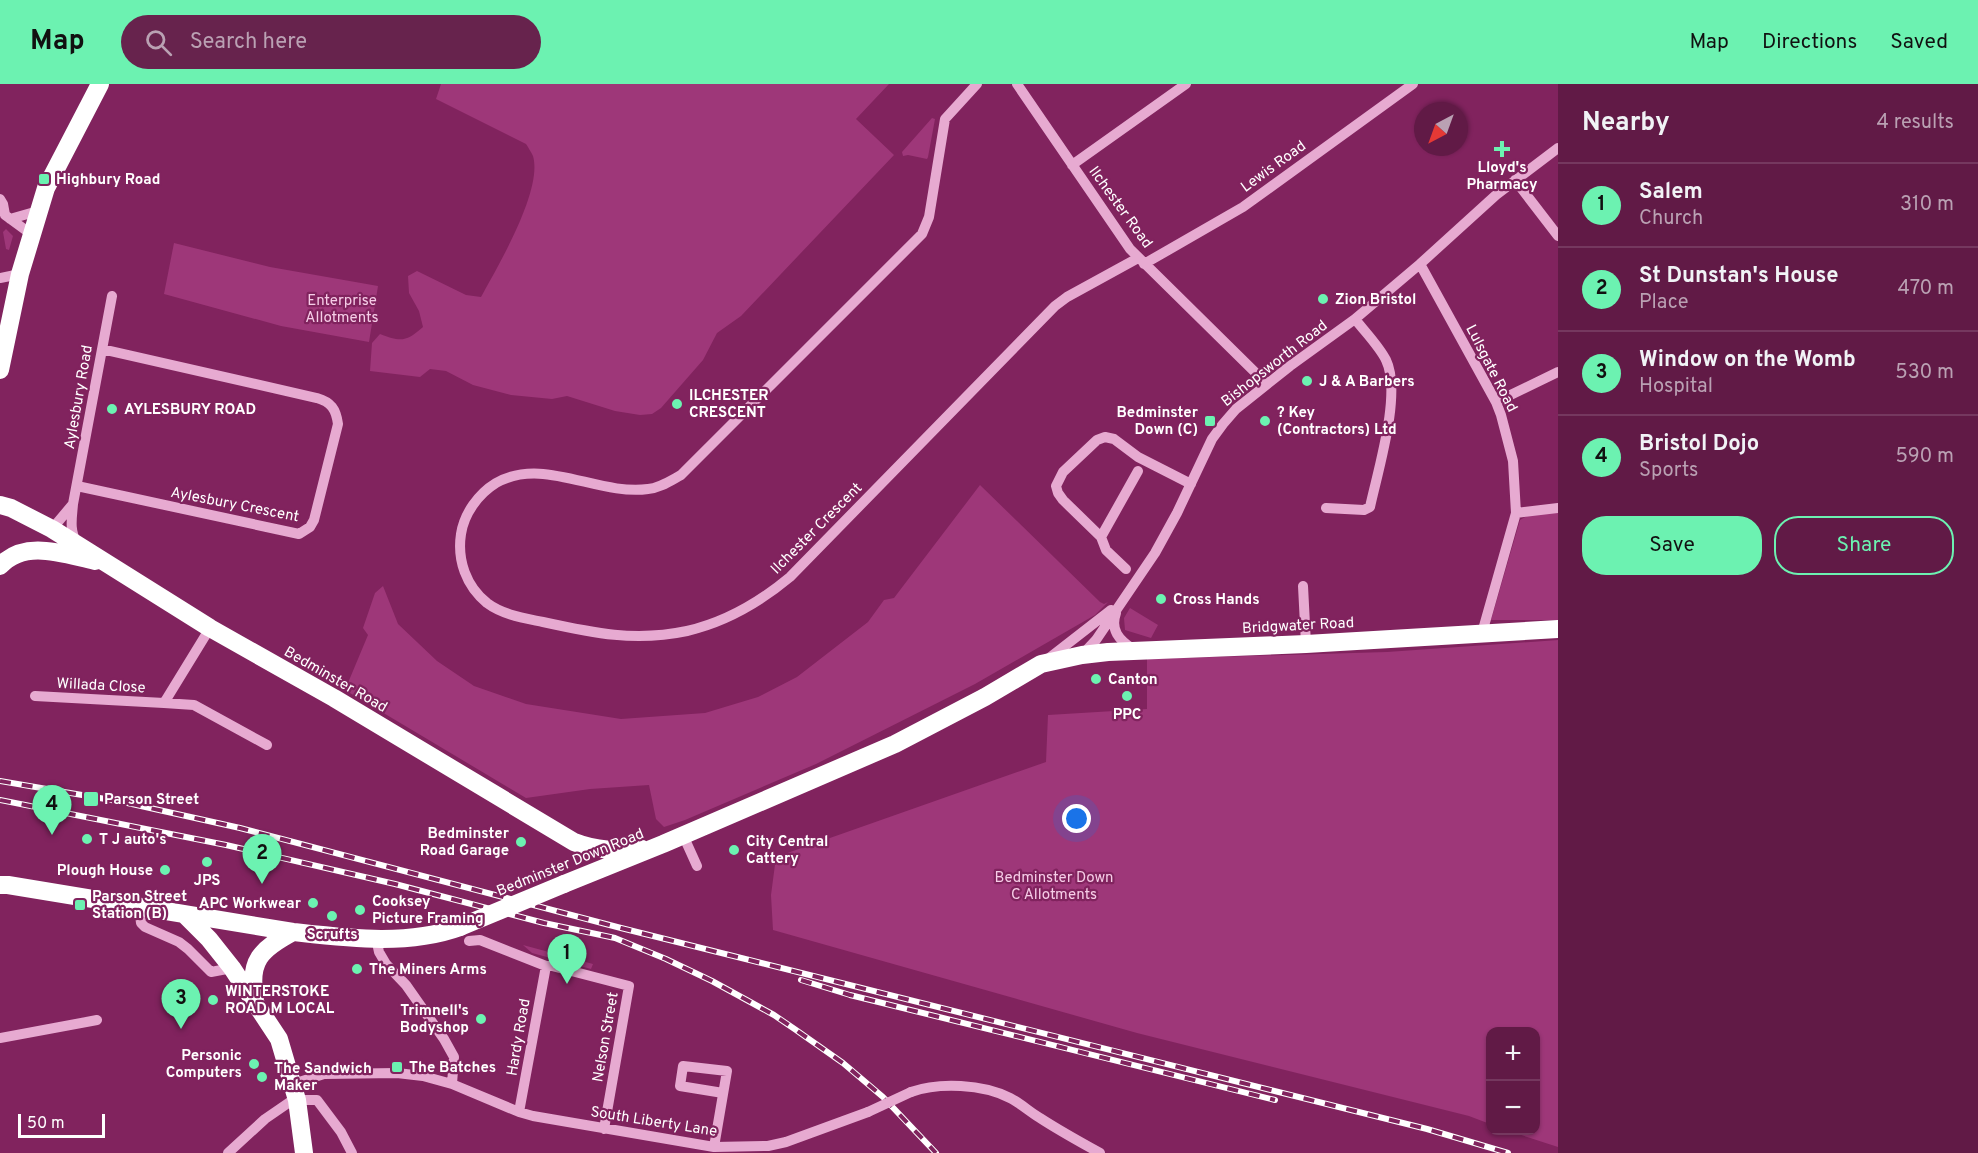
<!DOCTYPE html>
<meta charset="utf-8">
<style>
:root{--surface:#611a46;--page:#67234d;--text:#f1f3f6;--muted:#baa1b3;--line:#75385f;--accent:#6cf2b1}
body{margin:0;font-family:Overpass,sans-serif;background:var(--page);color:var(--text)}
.controls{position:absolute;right:18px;bottom:18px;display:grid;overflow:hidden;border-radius:12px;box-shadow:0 2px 4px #0004}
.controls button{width:54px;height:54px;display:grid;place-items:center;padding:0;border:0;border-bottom:2px solid var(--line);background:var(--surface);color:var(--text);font:30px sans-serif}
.compass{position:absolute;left:1414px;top:18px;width:54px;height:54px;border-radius:50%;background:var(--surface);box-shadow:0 2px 4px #0004;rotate:221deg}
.scale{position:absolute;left:18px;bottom:15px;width:87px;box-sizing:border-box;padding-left:6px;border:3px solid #fff;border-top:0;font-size:16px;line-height:21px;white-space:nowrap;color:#fff;-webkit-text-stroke:4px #81235e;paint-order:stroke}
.you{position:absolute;left:1077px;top:735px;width:21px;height:21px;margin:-15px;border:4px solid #fff;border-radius:50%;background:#1a73e8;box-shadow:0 0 0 9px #1a73e833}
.badge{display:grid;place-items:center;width:39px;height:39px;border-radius:50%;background:var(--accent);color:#111;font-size:20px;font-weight:700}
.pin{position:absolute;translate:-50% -50px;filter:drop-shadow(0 2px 3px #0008)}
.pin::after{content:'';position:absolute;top:32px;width:21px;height:18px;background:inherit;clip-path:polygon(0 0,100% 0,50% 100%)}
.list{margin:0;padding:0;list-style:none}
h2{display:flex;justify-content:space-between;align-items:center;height:78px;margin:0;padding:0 24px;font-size:26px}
h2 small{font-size:20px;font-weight:400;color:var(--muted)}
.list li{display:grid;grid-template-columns:39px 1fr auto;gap:18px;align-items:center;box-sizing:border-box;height:84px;padding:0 24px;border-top:2px solid var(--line)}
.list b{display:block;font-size:22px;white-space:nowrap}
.list p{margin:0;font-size:20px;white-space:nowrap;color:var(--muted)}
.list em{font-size:20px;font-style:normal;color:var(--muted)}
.actions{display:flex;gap:12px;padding:18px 24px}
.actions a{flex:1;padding:14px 0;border:2px solid var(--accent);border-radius:24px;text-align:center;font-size:21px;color:var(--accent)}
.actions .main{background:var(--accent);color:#111}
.icon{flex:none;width:33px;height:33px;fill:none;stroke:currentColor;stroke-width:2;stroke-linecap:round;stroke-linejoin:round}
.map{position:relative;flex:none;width:1558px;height:1069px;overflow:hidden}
header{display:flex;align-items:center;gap:36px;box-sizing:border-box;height:84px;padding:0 30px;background:var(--accent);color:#111}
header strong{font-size:28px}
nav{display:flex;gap:33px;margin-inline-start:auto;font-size:21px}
.search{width:420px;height:54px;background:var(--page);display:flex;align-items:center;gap:15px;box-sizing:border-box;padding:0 21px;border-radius:33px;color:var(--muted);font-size:22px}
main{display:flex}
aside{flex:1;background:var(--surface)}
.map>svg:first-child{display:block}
</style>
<header>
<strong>Map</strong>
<div class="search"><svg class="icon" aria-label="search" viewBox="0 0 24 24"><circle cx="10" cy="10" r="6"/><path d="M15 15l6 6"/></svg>Search here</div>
<nav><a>Map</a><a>Directions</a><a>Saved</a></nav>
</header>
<main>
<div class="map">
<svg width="1558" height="1069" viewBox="0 0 1558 1069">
<rect width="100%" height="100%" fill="#81235e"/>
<path fill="#9e3779" d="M441 0H889L856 35 894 71 741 232 717 249 703 276 661 324 652 330 640 331 615 327 567 312 552 315 511 311 473 301 446 287 430 285 420 293 370 287 372 259 380 250C401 258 406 258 423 243L419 227 409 209 408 192 417 187 466 211 481 213C498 182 543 106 533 72 531 68 528 63 526 60L436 15Z
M932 34 935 35 928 73 927 75 908 71 903 72 902 68Z
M6 145 13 152 9 166 6 165 3 148Z
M174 159 270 183 378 202 369 258 281 242 164 210Z
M980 401 1100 518 1104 520 1108 518 1095 531 975 600 816 680 685 736 664 743 656 735 649 701 590 705 526 714 345 606 368 551 363 544 375 509 383 502 398 540 437 577 474 602 526 620 621 635 705 629 758 613 797 593 868 538 884 516 894 514Z
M1558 428V536H1491L1520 436 1527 432Z
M1130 524 1158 541 1151 554 1125 546 1124 534Z
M1558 556V1063L1509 1047 1536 1046V948H1490V1040L1469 1032 1137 949 773 846 771 811 776 773 1046 678 1048 631 1147 625V575L1387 568Z
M523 861 593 880 591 885 532 869Z"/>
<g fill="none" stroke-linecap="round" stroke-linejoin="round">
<path stroke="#e7aad1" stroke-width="10" d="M977 0 945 35 929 133 922 150 681 391C670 397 660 404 648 405 598 412 543 372 496 399 478 410 464 430 461 450 457 476 466 502 487 519 503 531 524 534 543 538 593 549 635 558 687 547 726 538 760 518 790 493L1055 222 1067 213 1138 174
M1017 0 1130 165 1267 300
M1072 81 1186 0
M1515 96 1558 152
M0 115 3 120 5 131 31 150
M10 135 38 127
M1144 180 1243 123 1413 0
M1420 180 1496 318 1501 331 1513 377 1516 429 1482 549
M0 194 20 190
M1496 318 1558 288
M77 402 299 450 310 443 314 436 338 340C336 325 331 318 317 314L102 265
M1326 424 1364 426 1370 423C1378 386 1402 309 1386 276 1379 262 1365 248 1355 235
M1516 429 1558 424
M52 445 73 420
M1101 453 1138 387
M77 459C69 447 72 433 73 420L112 212
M1126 485 1106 466 1101 453 1063 416 1058 409 1056 402 1063 388 1097 356 1105 353 1114 355 1138 373 1191 400
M1303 502 1306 560
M1116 529C1110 546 1119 556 1133 565
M1083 570 1096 556 1155 469 1177 429 1212 355 1223 340 1236 325 1290 282 1355 235 1420 180 1496 111 1558 64
M1048 575 1111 526
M35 612 164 619 210 544
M164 619 194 621 267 661
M683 751 697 782
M139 823 141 839 145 843 179 858 188 865 211 888 232 884
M376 854 379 868 386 880 406 901 444 955 454 973 452 1000
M469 857 480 856 546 882H552L629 902 604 1045
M0 954 97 936
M293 1000 324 990 397 989 423 992 452 1000 519 1028 533 1032 714 1063 768 1062 786 1058 868 1028
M911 1008C939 998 983 1000 1010 1014 1020 1019 1030 1028 1040 1034 1060 1047 1080 1058 1100 1069
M297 1016H317L341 1048 352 1069
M519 1028 546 882
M714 1063 727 987 683 982 680 1002 723 1009
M228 1069 265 1035 297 1013"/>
<path stroke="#fff" stroke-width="18" d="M0 286 20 190 46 104 100 0
M0 421 11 424 52 445 210 544 334 614 574 758C597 767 617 767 640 764
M0 482C25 455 63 470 95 477
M564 800 663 760 895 660 985 613 1041 580 1082 571 1108 568 1306 560 1558 545
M0 801H8L293 848C347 854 408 862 460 843
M186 832 209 855 232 884 279 955 297 1016 304 1069
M255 914C248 877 261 865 293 848"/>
<defs>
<path id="rail" d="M0 697 123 718 240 744 621 844 1427 1045 1508 1069
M0 716 226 761 395 800 544 839 615 854 666 875 712 897 774 931 796 946 843 979 883 1013 936 1069
M801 896 850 911 1275 1016"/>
</defs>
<use href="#rail" stroke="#fff" stroke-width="6"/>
<use href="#rail" stroke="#81235e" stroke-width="4" stroke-dasharray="11" stroke-linecap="butt"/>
<path stroke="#e7aad1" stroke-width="10" d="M868 1028 911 1008"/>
<path stroke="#fff" stroke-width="18" d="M460 843 564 800"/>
</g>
<g fill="#6cf2b1" stroke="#81235e" stroke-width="2">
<path d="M1499 56h6v6h6v6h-6v6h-6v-6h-6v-6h6z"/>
<rect x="38" y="89" width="12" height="12" rx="3"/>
<circle cx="1323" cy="215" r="6"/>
<circle cx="1307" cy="297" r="6"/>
<circle cx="677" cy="320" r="6"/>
<circle cx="112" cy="325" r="6"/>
<rect x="1204" y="331" width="12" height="12" rx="3"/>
<circle cx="1265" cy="337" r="6"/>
<circle cx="1161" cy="515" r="6"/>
<circle cx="1096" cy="595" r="6"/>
<circle cx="1127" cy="612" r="6"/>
<rect x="83" y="707" width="16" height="16" rx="3"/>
<circle cx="87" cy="755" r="6"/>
<circle cx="521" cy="758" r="6"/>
<circle cx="734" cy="766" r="6"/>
<circle cx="207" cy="778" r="6"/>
<circle cx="165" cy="786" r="6"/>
<circle cx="313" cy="819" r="6"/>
<rect x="74" y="815" width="12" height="12" rx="3"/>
<circle cx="360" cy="826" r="6"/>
<circle cx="332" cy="832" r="6"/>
<circle cx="357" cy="885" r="6"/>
<circle cx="213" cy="916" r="6"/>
<circle cx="481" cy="935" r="6"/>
<circle cx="254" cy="980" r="6"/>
<rect x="391" y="977" width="12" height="12" rx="3"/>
<circle cx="262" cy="993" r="6"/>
</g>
<g text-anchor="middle" stroke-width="4.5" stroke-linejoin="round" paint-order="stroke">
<g font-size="15" fill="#fff" stroke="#81235e">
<text transform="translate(1273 82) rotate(-36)" y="5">Lewis Road</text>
<text transform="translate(1121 123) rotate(54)" y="5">Ilchester Road</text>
<text transform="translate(1274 279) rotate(-38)" y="5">Bishopsworth Road</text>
<text transform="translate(1492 284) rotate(63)" y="5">Lulsgate Road</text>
<text transform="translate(78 313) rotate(-80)" y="5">Aylesbury Road</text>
<text transform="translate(235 420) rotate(11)" y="5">Aylesbury Crescent</text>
<text transform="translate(816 444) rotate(-45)" y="5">Ilchester Crescent</text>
<text transform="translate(1298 541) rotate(-3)" y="5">Bridgwater Road</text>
<text transform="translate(336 595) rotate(30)" y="5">Bedminster Road</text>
<text transform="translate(101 601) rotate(3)" y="5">Willada Close</text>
<text transform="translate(570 778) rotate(-22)" y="5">Bedminster Down Road</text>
<text transform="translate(518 953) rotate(-80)" y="5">Hardy Road</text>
<text transform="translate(605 953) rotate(-80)" y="5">Nelson Street</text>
<text transform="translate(654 1037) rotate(9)" y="5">South Liberty Lane</text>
</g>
<g font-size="15" font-weight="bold" fill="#fff" stroke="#81235e" text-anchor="start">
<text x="1502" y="88" text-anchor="middle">Lloyd's<tspan x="1502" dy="17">Pharmacy</tspan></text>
<text x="56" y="100">Highbury Road</text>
<text x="1335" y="220">Zion Bristol</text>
<text x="1319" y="302">J &amp; A Barbers</text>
<text x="689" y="316">ILCHESTER<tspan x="689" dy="17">CRESCENT</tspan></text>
<text x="124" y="330">AYLESBURY ROAD</text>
<text x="1198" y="333" text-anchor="end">Bedminster<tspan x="1198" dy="17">Down (C)</tspan></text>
<text x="1277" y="333">? Key<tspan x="1277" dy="17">(Contractors) Ltd</tspan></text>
<text x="1173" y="520">Cross Hands</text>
<text x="1108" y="600">Canton</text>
<text x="1127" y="635" text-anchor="middle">PPC</text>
<text x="104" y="720">Parson Street</text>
<text x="509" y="754" text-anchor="end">Bedminster<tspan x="509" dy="17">Road Garage</tspan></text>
<text x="99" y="760">T J auto's</text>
<text x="746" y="762">City Central<tspan x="746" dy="17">Cattery</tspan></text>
<text x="153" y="791" text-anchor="end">Plough House</text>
<text x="207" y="801" text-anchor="middle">JPS</text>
<text x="92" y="817">Parson Street<tspan x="92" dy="17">Station (B)</tspan></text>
<text x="372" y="822">Cooksey<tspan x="372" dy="17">Picture Framing</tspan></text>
<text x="301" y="824" text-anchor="end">APC Workwear</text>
<text x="332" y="855" text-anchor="middle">Scrufts</text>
<text x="369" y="890">The Miners Arms</text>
<text x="225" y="912">WINTERSTOKE<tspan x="225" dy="17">ROAD M LOCAL</tspan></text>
<text x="469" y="931" text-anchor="end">Trimnell's<tspan x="469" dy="17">Bodyshop</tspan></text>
<text x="242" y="976" text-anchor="end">Personic<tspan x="242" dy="17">Computers</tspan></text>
<text x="409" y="988">The Batches</text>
<text x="274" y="989">The Sandwich<tspan x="274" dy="17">Maker</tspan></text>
</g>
<g font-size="15" fill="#f6cde7" stroke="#81235e">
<text x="342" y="221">Enterprise<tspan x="342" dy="17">Allotments</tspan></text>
<text x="1054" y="798">Bedminster Down<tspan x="1054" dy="17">C Allotments</tspan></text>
</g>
</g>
</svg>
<div class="controls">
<button>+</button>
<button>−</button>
</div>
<svg class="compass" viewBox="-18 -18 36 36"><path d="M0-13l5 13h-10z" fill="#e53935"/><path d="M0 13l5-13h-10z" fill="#baa1b3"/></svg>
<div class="scale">50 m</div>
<div class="you"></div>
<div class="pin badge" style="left:567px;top:900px">1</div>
<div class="pin badge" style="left:262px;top:800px">2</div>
<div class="pin badge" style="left:181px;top:945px">3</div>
<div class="pin badge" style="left:52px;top:751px">4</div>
</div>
<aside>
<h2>Nearby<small>4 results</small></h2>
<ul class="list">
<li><span class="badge">1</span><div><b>Salem</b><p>Church</p></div><em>310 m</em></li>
<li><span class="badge">2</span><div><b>St Dunstan's House</b><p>Place</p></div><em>470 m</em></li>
<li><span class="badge">3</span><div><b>Window on the Womb</b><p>Hospital</p></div><em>530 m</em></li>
<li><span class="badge">4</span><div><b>Bristol Dojo</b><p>Sports</p></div><em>590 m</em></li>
</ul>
<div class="actions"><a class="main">Save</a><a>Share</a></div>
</aside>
</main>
